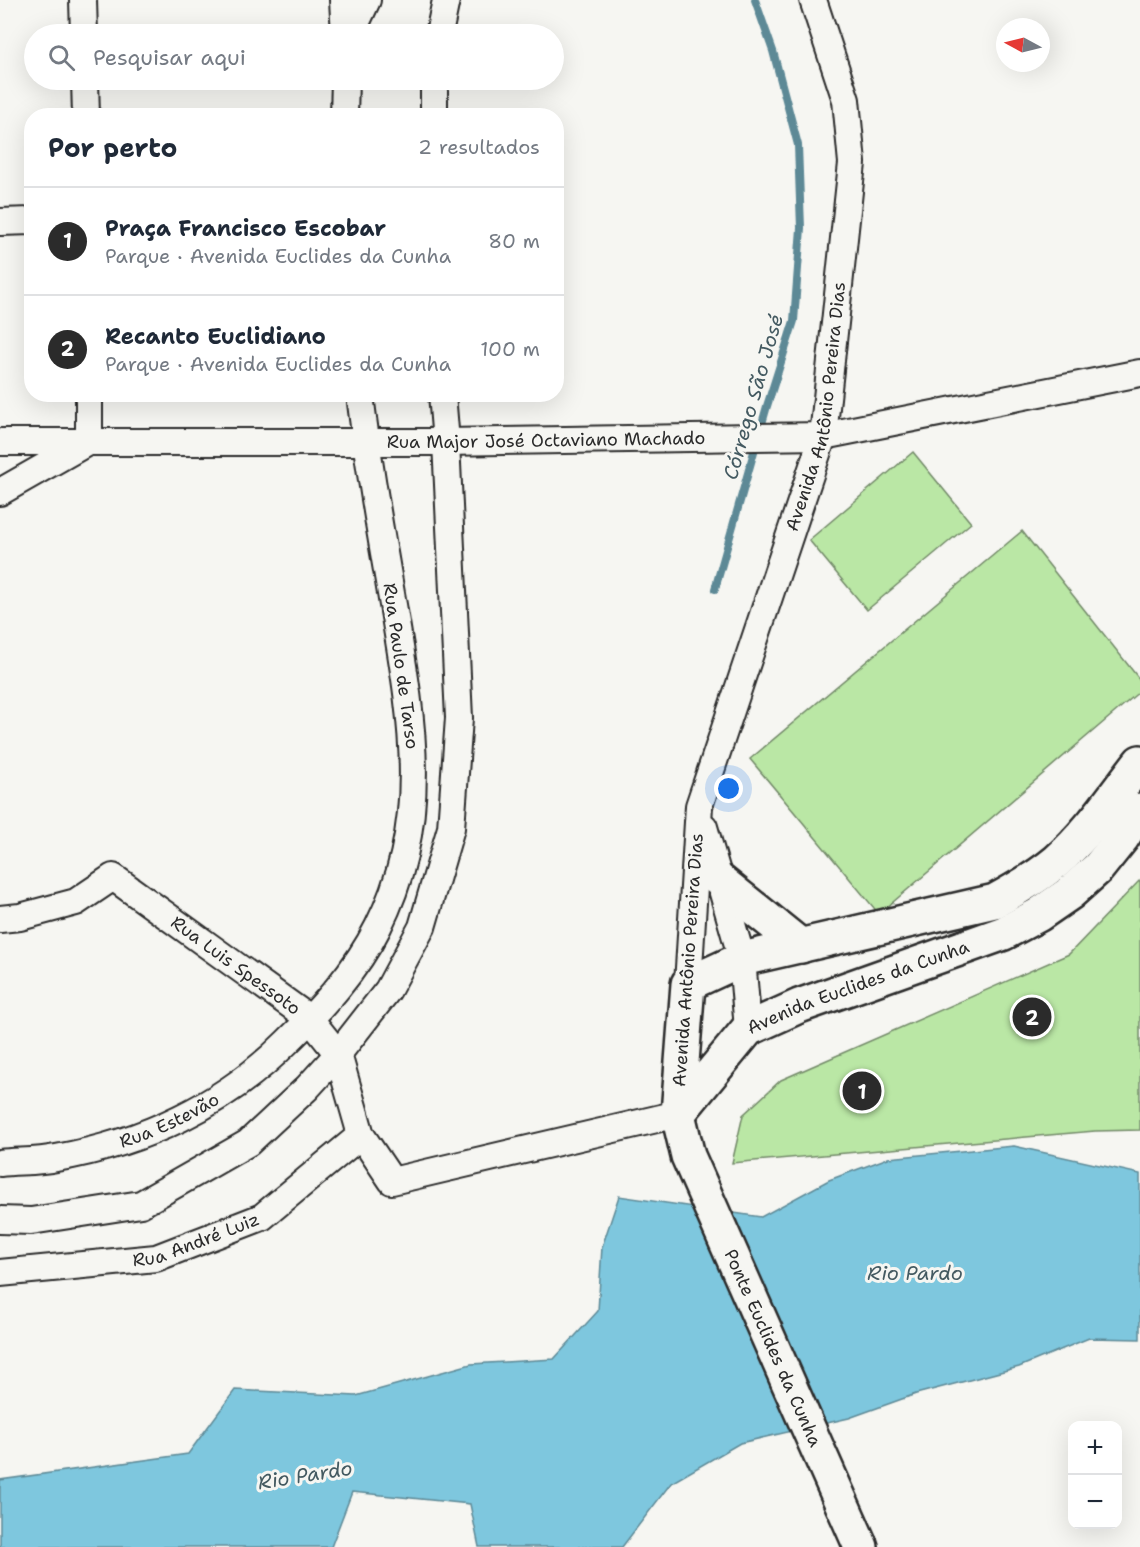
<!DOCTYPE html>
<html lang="pt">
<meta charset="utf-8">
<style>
:root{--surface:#fff;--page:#f6f6f7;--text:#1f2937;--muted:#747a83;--line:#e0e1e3;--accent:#2b2b2b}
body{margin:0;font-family:"Shantell Sans",sans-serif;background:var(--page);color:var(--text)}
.controls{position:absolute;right:18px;bottom:18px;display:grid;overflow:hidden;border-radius:12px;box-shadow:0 6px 24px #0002}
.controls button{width:54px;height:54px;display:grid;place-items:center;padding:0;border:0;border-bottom:2px solid var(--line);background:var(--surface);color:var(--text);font:30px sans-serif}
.compass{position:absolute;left:996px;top:18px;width:54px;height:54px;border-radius:50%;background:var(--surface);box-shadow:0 6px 24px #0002;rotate:277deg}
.you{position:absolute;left:729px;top:789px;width:21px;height:21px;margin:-15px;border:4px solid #fff;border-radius:50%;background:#1a73e8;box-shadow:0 0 0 9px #1a73e833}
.badge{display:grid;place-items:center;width:39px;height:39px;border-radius:50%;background:var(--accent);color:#fff;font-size:20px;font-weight:700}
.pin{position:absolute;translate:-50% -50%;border:3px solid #fff;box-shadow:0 2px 6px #0006}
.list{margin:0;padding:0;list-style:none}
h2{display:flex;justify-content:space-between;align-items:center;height:78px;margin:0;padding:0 24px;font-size:26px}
h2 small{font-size:20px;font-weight:400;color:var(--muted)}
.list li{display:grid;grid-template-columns:39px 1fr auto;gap:18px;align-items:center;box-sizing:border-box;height:108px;padding:0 24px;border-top:2px solid var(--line)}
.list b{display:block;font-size:22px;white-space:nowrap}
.list p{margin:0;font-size:20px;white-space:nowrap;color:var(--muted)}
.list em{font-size:20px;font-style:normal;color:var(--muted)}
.icon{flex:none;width:33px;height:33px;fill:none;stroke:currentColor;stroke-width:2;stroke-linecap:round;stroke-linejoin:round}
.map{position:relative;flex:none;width:1140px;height:1547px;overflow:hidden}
.search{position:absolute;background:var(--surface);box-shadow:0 6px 24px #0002;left:24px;top:24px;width:540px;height:66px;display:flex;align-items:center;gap:15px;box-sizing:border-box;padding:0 21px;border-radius:33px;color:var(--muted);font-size:22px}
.panel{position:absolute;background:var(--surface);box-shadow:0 6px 24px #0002;left:24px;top:108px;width:540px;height:294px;border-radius:24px}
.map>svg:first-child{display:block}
</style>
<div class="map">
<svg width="1140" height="1547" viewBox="0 0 1140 1547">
<rect width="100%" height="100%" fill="#f6f6f2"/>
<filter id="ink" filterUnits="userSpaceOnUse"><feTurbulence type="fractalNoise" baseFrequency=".0167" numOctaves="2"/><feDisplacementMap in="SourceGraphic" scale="12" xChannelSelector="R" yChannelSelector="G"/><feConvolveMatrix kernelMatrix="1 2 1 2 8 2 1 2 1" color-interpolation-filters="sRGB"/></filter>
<g filter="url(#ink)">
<path fill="#bae7a5" stroke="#728968" stroke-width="1.5" d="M913 452 971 523 867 610 809 540Z
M1022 531 1140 680V691L879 914 750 759Z
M1140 880V1130L1095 1131 732 1163 743 1115 781 1080 1069 954Z"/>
<path fill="#7ec7de" stroke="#5d8996" stroke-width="1.5" d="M1014 1146 1140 1174V1339L1089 1338 1019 1367 916 1394 849 1418 740 1443 671 1483 622 1547H479L470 1504 352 1492 331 1547H0V1480L188 1454 235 1390 356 1396 471 1364 554 1359 598 1311 602 1247 619 1196 761 1217 829 1180 888 1158Z"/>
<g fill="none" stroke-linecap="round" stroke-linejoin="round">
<path stroke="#5d8996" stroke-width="8" d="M715 589 767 406 794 321 801 228 798 145 773 51 755 0"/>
<defs>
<g id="street">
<path d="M83 0 84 34"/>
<path d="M343 0 345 34"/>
<path d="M351 34 367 0"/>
<path d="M439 34 446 0"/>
<path d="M85 80 86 116"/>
<path d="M344 116 345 80"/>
<path d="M434 116V80"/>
<path d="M0 222 32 221"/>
<path d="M89 394V441"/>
<path id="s1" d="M0 442H446L823 436 1140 373"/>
<path d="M0 492 86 443"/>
<path d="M704 827 742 959 748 1029"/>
<path id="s2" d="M0 919 20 917 76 902 113 877 310 1019 338 1054 361 1135 392 1181 678 1114"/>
<path id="s3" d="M688 984 699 806 823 436 852 163 846 100 813 0"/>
<path id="s4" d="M0 1163C18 1161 38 1162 56 1158 143 1143 224 1105 287 1042 322 1008 356 971 378 927 432 821 412 717 393 605 381 535 368 465 360 394"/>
<path d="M0 1220 31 1221 141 1204 248 1143 307 1088 338 1054 388 990 422 927 451 828 459 718 446 442 442 394"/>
<path id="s5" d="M0 1273 156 1258 262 1217 361 1135"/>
</g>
<g id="secondary">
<path d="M719 880 801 946"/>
<path id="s6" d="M678 1114 748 1029 799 1006 1004 933 1038 915 1070 893 1098 868 1122 838 1140 810"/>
<path d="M861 1547 688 1156 678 1114 688 984 742 959 995 901C1017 889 1038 877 1057 861 1089 833 1114 795 1140 762"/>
</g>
</defs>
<use href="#street" stroke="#2b2b2b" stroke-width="30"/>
<use href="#secondary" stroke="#2b2b2b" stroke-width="38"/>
<use href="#street" stroke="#f6f6f2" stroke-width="26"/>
<use href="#secondary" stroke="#f6f6f2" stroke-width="33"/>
</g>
</g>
<g text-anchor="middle" stroke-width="6" stroke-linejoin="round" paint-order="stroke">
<g font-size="18" fill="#2b2b2b" stroke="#f6f6f2">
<text dy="6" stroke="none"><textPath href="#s3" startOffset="596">Avenida Antônio Pereira Dias</textPath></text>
<text dy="6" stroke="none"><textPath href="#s1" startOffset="546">Rua Major José Octaviano Machado</textPath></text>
<text transform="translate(401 666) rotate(82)" y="6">Rua Paulo de Tarso</text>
<text transform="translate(688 960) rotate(-86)" y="6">Avenida Antônio Pereira Dias</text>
<text dy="6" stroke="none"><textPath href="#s2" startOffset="274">Rua Luis Spessoto</textPath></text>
<text dy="6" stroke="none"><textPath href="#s6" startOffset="228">Avenida Euclides da Cunha</textPath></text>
<text dy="6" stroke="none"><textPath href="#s4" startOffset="176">Rua Estevão</textPath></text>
<text dy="6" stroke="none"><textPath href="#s5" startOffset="200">Rua André Luiz</textPath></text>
<text transform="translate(773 1348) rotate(66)" y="6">Ponte Euclides da Cunha</text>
</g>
<g font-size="20" font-style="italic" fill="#445a61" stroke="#f6f6f2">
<text transform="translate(753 397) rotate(-74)" y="7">Córrego São José</text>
<text x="915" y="1280">Rio Pardo</text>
<text transform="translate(305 1475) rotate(-9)" y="7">Rio Pardo</text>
</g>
</g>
</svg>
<div class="controls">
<button>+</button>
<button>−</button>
</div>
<svg class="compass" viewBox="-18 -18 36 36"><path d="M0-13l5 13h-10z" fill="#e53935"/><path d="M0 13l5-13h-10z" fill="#747a83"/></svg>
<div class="you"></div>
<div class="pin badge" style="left:862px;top:1091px">1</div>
<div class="pin badge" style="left:1032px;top:1017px">2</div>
<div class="search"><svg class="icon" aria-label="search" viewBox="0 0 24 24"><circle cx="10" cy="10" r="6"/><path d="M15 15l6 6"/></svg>Pesquisar aqui</div>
<section class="panel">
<h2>Por perto<small>2 resultados</small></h2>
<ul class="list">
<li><span class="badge">1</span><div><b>Praça Francisco Escobar</b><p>Parque · Avenida Euclides da Cunha</p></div><em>80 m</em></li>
<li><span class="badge">2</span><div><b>Recanto Euclidiano</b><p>Parque · Avenida Euclides da Cunha</p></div><em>100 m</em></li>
</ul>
</section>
</div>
